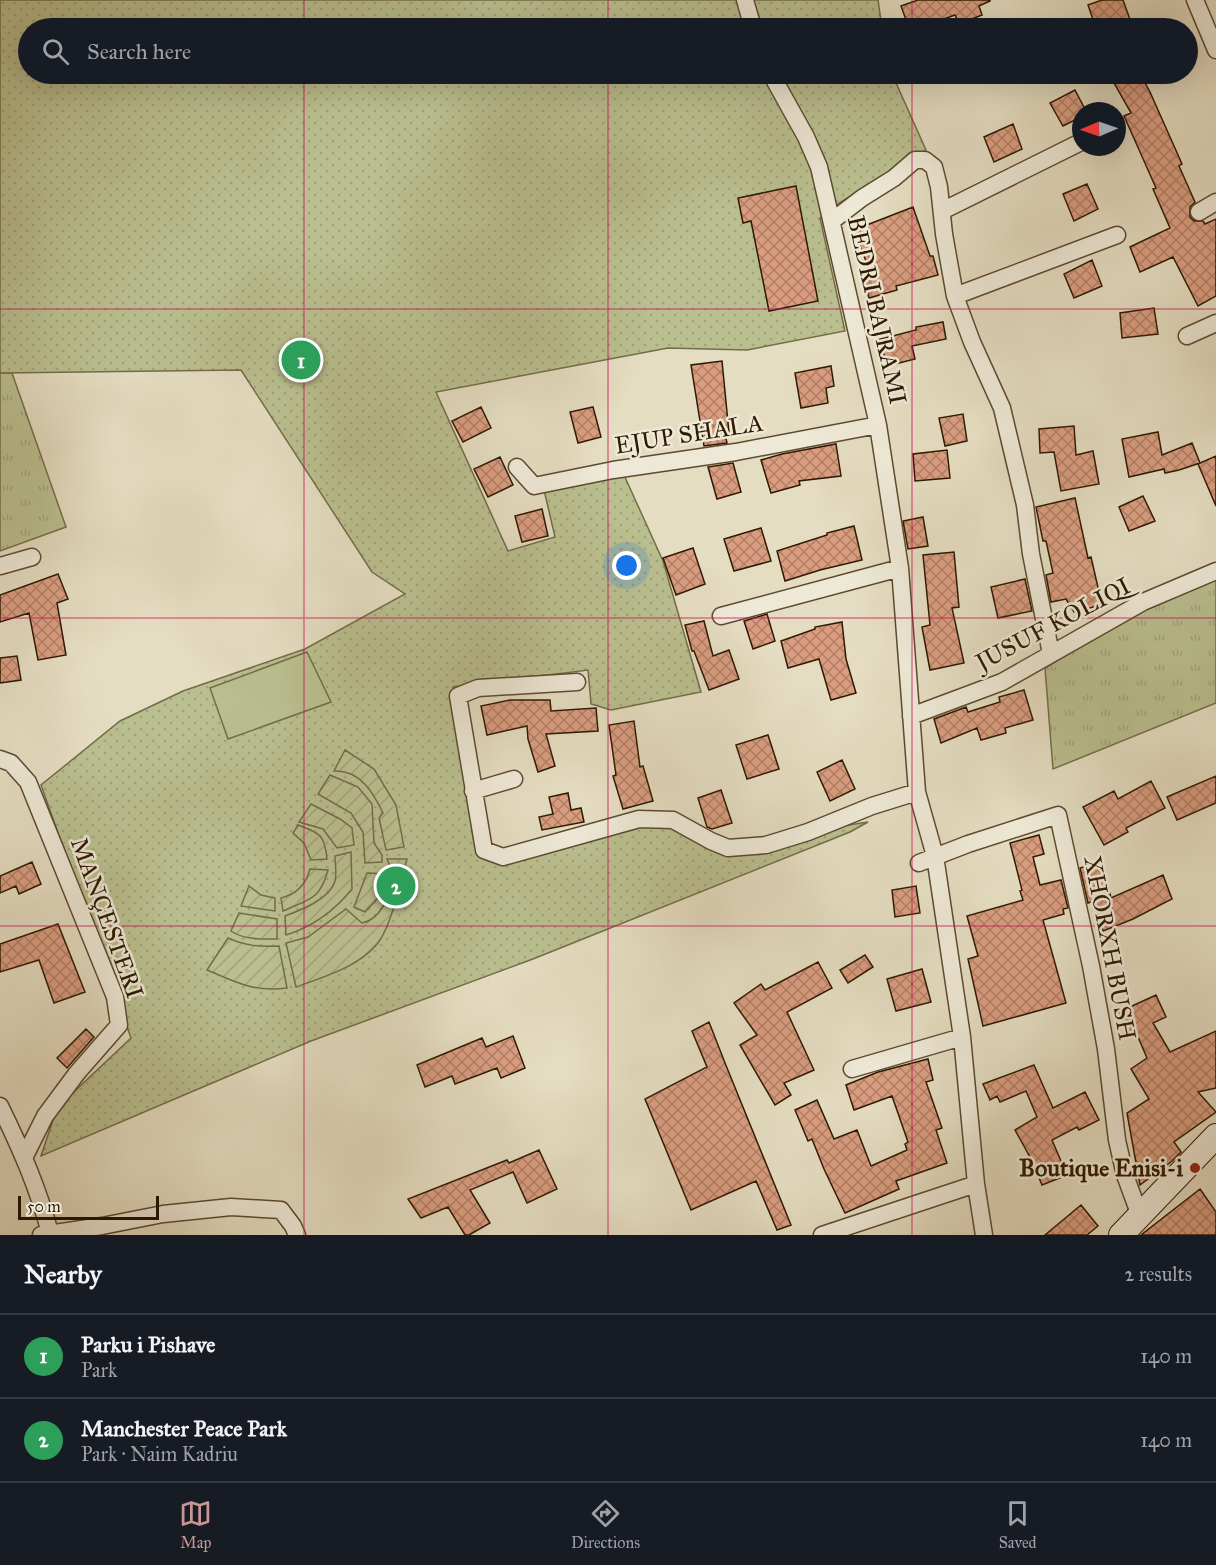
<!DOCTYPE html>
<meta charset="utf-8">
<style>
:root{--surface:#171b24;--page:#242831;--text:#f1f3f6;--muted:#9ea1a6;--line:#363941;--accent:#c59692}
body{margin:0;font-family:"IM FELL Great Primer",serif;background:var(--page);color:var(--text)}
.compass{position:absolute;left:1072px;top:102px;width:54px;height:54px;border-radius:50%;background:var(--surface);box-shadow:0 6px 24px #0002;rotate:268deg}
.scale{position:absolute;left:18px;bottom:15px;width:141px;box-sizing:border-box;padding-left:6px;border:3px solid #2e1900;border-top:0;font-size:16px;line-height:21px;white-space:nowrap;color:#2e1900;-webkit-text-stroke:4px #eee9d7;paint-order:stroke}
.you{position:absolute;left:627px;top:566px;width:21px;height:21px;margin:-15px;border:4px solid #fff;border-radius:50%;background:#1a73e8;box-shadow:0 0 0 9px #1a73e833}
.badge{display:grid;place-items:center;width:39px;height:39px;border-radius:50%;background:var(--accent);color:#fff;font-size:20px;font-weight:700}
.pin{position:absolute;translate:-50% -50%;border:3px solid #fff;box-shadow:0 2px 6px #0006}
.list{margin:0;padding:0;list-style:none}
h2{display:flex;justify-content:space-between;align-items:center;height:78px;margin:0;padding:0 24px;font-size:26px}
h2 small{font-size:20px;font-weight:400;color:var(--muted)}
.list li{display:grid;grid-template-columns:39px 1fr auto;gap:18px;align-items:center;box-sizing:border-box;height:84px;padding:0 24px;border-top:2px solid var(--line)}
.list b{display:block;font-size:22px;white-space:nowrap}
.list p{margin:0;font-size:20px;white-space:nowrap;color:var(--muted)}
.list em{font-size:20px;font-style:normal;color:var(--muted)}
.icon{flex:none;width:33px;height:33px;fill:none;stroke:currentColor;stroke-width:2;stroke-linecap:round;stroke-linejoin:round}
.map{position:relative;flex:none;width:1216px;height:1235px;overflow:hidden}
.search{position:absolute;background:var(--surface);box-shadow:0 6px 24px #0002;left:18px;right:18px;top:18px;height:66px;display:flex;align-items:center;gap:15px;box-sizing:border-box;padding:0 21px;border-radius:33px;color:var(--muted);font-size:22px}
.sheet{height:246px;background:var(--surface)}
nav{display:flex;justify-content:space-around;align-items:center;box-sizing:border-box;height:84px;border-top:2px solid var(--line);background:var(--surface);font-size:16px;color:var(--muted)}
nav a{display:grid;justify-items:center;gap:3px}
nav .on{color:var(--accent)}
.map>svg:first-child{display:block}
</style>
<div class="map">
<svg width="1216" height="1235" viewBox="0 0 1216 1235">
<defs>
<pattern id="grass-tufts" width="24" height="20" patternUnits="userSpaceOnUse" patternTransform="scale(1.5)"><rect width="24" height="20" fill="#babf8f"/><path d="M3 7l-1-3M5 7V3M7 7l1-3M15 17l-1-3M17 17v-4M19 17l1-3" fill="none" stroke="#a0a47a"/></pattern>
<pattern id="park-dots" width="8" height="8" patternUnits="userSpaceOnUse" patternTransform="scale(1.5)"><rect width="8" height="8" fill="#babf8f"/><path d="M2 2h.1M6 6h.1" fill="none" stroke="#a0a47a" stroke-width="1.8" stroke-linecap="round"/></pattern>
<pattern id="garden-furrows" width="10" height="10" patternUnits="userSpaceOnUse" patternTransform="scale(1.5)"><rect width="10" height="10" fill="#babf8f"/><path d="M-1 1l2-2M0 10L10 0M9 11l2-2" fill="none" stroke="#a0a47a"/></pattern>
<pattern id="building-cross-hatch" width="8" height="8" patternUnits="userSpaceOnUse" patternTransform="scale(1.5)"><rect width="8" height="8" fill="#da9d80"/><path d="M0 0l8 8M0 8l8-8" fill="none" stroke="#b17f66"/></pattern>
</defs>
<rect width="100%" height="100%" fill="#e5ddc2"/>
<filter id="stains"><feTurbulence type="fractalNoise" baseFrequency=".00333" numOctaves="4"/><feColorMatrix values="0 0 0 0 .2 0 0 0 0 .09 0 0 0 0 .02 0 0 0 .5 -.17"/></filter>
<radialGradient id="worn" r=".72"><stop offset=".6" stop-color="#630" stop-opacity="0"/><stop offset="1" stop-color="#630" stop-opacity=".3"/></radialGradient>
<path fill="url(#grass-tufts)" stroke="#746c48" stroke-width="1.5" d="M0 373H12L66 527 0 551Z
M1216 579V703L1053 769 1045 668 1151 602Z"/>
<path fill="url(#park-dots)" stroke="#746c48" stroke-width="1.5" d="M0 0H878L882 28H28V74H892L926 150 839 203 820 218 845 331 747 350 668 348 436 392 508 551 555 537 544 490 624 475 663 561 701 692 611 710 591 704 588 670 453 687 480 852 502 865 597 839 641 824 664 825 724 853 842 826 868 822 850 832 533 959 311 1041 41 1156 57 1108 131 1038 41 785 120 721 183 691 305 649 405 594 372 572 241 370 0 373Z"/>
<path fill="url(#garden-furrows)" stroke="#746c48" stroke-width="1.5" d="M345 750 374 769 396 805 404 847 386 850 379 818 383 813C373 792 360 770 334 771Z
M330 775 358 787 372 804 374 843 382 855V862L365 863 363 832 351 813 318 794Z
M311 804 340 819 352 828 354 845 337 848 323 829 299 822Z
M298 825C320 833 325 835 327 859L311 860 304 843 293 833Z
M351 852 352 889C335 910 312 927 286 935L285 916C301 910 330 899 335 881 337 874 335 863 335 856Z
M387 859H407C400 883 392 924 378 943 359 967 323 977 296 987L286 943 308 937 346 909 362 923C380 920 392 894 393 877 393 872 389 864 387 859Z
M310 869 328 870C320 900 309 899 283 911L281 898C297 894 306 885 310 869Z
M367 873 386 874 377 899 365 912 354 907Z
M249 886 261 895 275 898V911L241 906Z
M239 913 277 919V939C262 939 244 940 231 931Z
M228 938C246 946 260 947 279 946L287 988C253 992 238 983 207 970Z"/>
<path fill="#babf8f" stroke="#746c48" stroke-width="1.5" d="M307 652 331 702 228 739 210 688Z"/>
<path fill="url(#building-cross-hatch)" stroke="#2e1900" stroke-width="1.5" d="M918 0H990V1L979 6 982 15 959 24 955 15 919 28H909L901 6Z
M1102 0H1123L1132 25 1122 28H1096L1088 5Z
M1109 74H1140L1150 92 1182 164 1179 166 1195 202 1190 207V217L1194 221H1203L1205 224 1216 219V296L1198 306 1173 257 1140 272 1130 247 1170 228 1153 189 1156 188 1124 116 1131 113Z
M1075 90 1086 111H1081V117L1063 126 1050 103Z
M1013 124 1022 149 994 162 984 137Z
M1087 184 1098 209 1074 221 1063 194Z
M796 186 818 301 769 311 751 221 743 223 738 198Z
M913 207 930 256H933L938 275 896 286 897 290 869 298 863 277 871 274 854 230Z
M1092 260 1102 286 1074 298 1064 274Z
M1154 308 1158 334 1122 338 1120 313Z
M943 322 946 339 912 346 915 359 887 366 883 351 879 352 877 340 916 330V327Z
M722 361 729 433 725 434 727 443 704 446 691 365Z
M831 366 834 386 826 388 828 403 801 408 795 373Z
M481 407 491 428 463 442 452 421Z
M593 407 601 437 578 443 570 412Z
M963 414 967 441 945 446 939 418Z
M1074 426 1076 455 1093 451 1099 484 1061 491 1054 452 1040 453 1039 429Z
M1158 432 1162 455 1192 443 1200 463 1179 470 1165 473 1164 469 1129 477 1122 439Z
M836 444 841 476 799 481 800 485 771 493 761 460 782 454Z
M947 450 950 478 915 481 913 454Z
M1216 456V506L1198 464Z
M500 457 513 485 488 497 474 469Z
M733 463 741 492 717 499 708 467Z
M1143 496 1155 521 1129 531 1119 507Z
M1075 498 1088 558 1091 557 1102 605 1074 612 1066 599 1051 602 1046 575 1053 573 1046 541H1043L1036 507Z
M542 509 548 536 522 542 515 516Z
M923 517 928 546 908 549 903 521Z
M854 526 862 560 820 570 785 581 777 551 827 535V533Z
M761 528 771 561 734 571 724 539Z
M693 548 705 584 676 595 663 558Z
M954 552 959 607 952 608 964 663 930 670 922 627 930 625 923 555Z
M58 574 68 599 57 603 66 655 38 660 29 613 0 622V595Z
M1025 579 1032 611 998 618 991 587Z
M767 614 775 641 753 649 744 621Z
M704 621 713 656 729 650 739 679 709 690 694 651H692L685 625Z
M842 622 846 659 856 693 831 700 819 659 788 668 781 641 815 629V627Z
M17 656 21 680 0 683V658Z
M1024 690 1033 720 1005 728 1006 733 981 740 977 728 941 743 934 719 966 707 968 712 1000 702 999 697Z
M510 700H550L551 711 596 708 598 731 546 734 555 766 538 772 528 739 527 726 487 735 481 706Z
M634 721 640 767 643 766 653 801 623 809 613 776 616 775 609 725Z
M768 735 779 769 747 779 736 745Z
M842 760 855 789 830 801 817 772Z
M1216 776V803L1177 820 1167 797Z
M1151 781 1165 808 1126 828 1128 832 1104 845 1083 807 1114 791 1118 799Z
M721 790 732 823 712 829 707 827 698 798Z
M568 793 571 810 581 808 584 822 542 830 539 817 553 814 549 797Z
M1039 835 1044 854 1033 857 1040 885 1061 880 1068 908 1063 909 1064 914 1043 920 1066 1003 983 1026 968 959 978 956 967 916 1023 900 1020 891 1022 890 1010 843Z
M32 862 41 884 19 894 16 886 0 893V876Z
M1102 862 1111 898 1163 875 1172 899 1133 919 1103 931 1094 901 1088 903 1080 868Z
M916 886 920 913 895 917 892 890Z
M58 924 85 992 54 1003 39 960 0 972V944Z
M865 955 873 967 848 983 840 970Z
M818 962 832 988 787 1012 814 1070 784 1083 791 1095 775 1105 740 1045 757 1035 734 1003 761 984 765 990Z
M922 969 931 1002 896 1011 887 979Z
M1156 995 1166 1017 1153 1023 1170 1052 1216 1031V1088L1198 1092 1216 1112 1174 1142 1181 1152 1172 1161 1140 1185 1127 1113 1149 1099 1131 1069 1147 1058 1135 1030 1128 1033 1119 1012Z
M709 1022 725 1063 791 1225 777 1230 756 1181 691 1210 645 1099 707 1067 692 1031Z
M86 1029 94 1037 67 1068 57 1058Z
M513 1036 525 1068 501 1078 497 1068 455 1084 452 1076 425 1087 417 1065 482 1038 486 1047Z
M928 1059 933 1080 926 1082 942 1128 936 1130 947 1163 896 1181 899 1189 845 1213 824 1169 812 1139 808 1141 795 1110 817 1100 834 1139 857 1130 871 1166 907 1150 905 1144 908 1142 892 1096 854 1110 846 1085 878 1072Z
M1034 1065 1053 1108 1085 1092 1099 1120 1079 1130 1077 1127 1052 1140 1067 1175 1042 1185 1031 1159 1015 1130 1037 1117 1026 1091 1000 1102 997 1096 990 1100 983 1084Z
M539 1150 557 1189 527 1203 513 1172 470 1190 490 1223 469 1235H465L448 1207 421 1218 408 1199 507 1160 509 1163Z
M1200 1189 1216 1212V1235H1141Z
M1081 1205 1098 1226 1087 1235H1045Z"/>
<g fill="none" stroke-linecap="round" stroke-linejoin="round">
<defs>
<path id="minor" d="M745 0 753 28
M1195 0 1216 50
M771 74 806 137 819 167 878 425 900 568 917 792 935 856 962 1037 976 1184 984 1235
M942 211 1081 142
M1199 212 1216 202
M832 221 862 198 894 178 915 160H925L934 167 939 187 944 234 955 296 972 342 1002 408 1025 505 1031 554 1051 654
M955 296 1117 235
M1187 336 1216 323
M517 467 534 486 613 470 736 452 878 425
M0 566 32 557
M721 616 900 568
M577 682 478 688 458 696 484 850 503 857 639 819 673 820 711 841 728 848 766 845 808 832 872 806 917 792
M911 716 1002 682 1143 602 1216 571
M0 759 11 763 28 782 115 997 119 1025 77 1073 45 1116 25 1156
M473 791 514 779
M919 863 968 844 1058 815 1091 966 1106 1049 1117 1140 1125 1175 1140 1216
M852 1069 962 1037
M0 1106C21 1149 38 1188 50 1233
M41 1235 102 1226 163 1214 231 1207 281 1210 293 1226 297 1235
M822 1235 976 1184"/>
<path id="secondary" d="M1121 1235 1216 1136"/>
</defs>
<use href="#minor" stroke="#5c4a30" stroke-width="19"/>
<use href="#secondary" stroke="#2e1900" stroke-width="26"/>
<use href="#minor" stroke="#eee9d7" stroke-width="16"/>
<use href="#secondary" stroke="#eee9d7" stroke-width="24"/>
</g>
<path fill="none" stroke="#c2185b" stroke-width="1.5" stroke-opacity="0.55" d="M304 0V28M608 0V28M912 0V28M304 74V1235M608 74V1235M912 74V1235M0 309H1216M0 618H1216M0 926H1216"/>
<circle fill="#8f2418" stroke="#eee9d7" stroke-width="2" cx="1195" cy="1168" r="6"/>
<g text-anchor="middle" stroke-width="5" stroke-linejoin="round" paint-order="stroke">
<g font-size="24" fill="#2e1900" stroke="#eee9d7">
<text transform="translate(877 310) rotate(77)" y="8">BEDRI BAJRAMI</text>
<text transform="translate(689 434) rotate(-9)" y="8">EJUP SHALA</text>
<text transform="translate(1053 624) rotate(-28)" y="8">JUSUF KOLIQI</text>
<text transform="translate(107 918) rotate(70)" y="8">MANÇESTERI</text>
<text transform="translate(1110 948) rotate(79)" y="8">XHORXH BUSH</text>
</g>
<g font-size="24" font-weight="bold" fill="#2e1900" stroke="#eee9d7" text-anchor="end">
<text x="1183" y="1176">Boutique Enisi-i</text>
</g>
</g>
<rect width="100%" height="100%" filter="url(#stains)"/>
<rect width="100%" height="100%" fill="url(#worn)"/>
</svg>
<svg class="compass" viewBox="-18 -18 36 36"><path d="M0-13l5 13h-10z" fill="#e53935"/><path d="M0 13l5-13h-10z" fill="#9ea1a6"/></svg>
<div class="scale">50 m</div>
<div class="you"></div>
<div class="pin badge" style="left:301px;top:360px;background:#2e9e5b">1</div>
<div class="pin badge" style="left:396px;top:886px;background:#2e9e5b">2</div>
<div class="search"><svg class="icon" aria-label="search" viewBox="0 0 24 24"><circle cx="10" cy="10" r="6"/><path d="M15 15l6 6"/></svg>Search here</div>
</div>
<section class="sheet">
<h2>Nearby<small>2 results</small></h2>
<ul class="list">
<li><span class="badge" style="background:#2e9e5b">1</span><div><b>Parku i Pishave</b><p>Park</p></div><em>140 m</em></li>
<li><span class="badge" style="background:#2e9e5b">2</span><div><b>Manchester Peace Park</b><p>Park · Naim Kadriu</p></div><em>140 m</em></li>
</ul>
</section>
<nav>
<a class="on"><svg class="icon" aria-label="map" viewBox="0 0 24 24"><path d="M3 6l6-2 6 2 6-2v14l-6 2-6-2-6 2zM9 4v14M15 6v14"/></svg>Map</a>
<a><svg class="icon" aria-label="directions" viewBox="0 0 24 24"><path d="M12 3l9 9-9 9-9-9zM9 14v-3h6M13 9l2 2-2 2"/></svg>Directions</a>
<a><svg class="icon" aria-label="saved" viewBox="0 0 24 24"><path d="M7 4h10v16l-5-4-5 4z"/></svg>Saved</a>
</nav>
